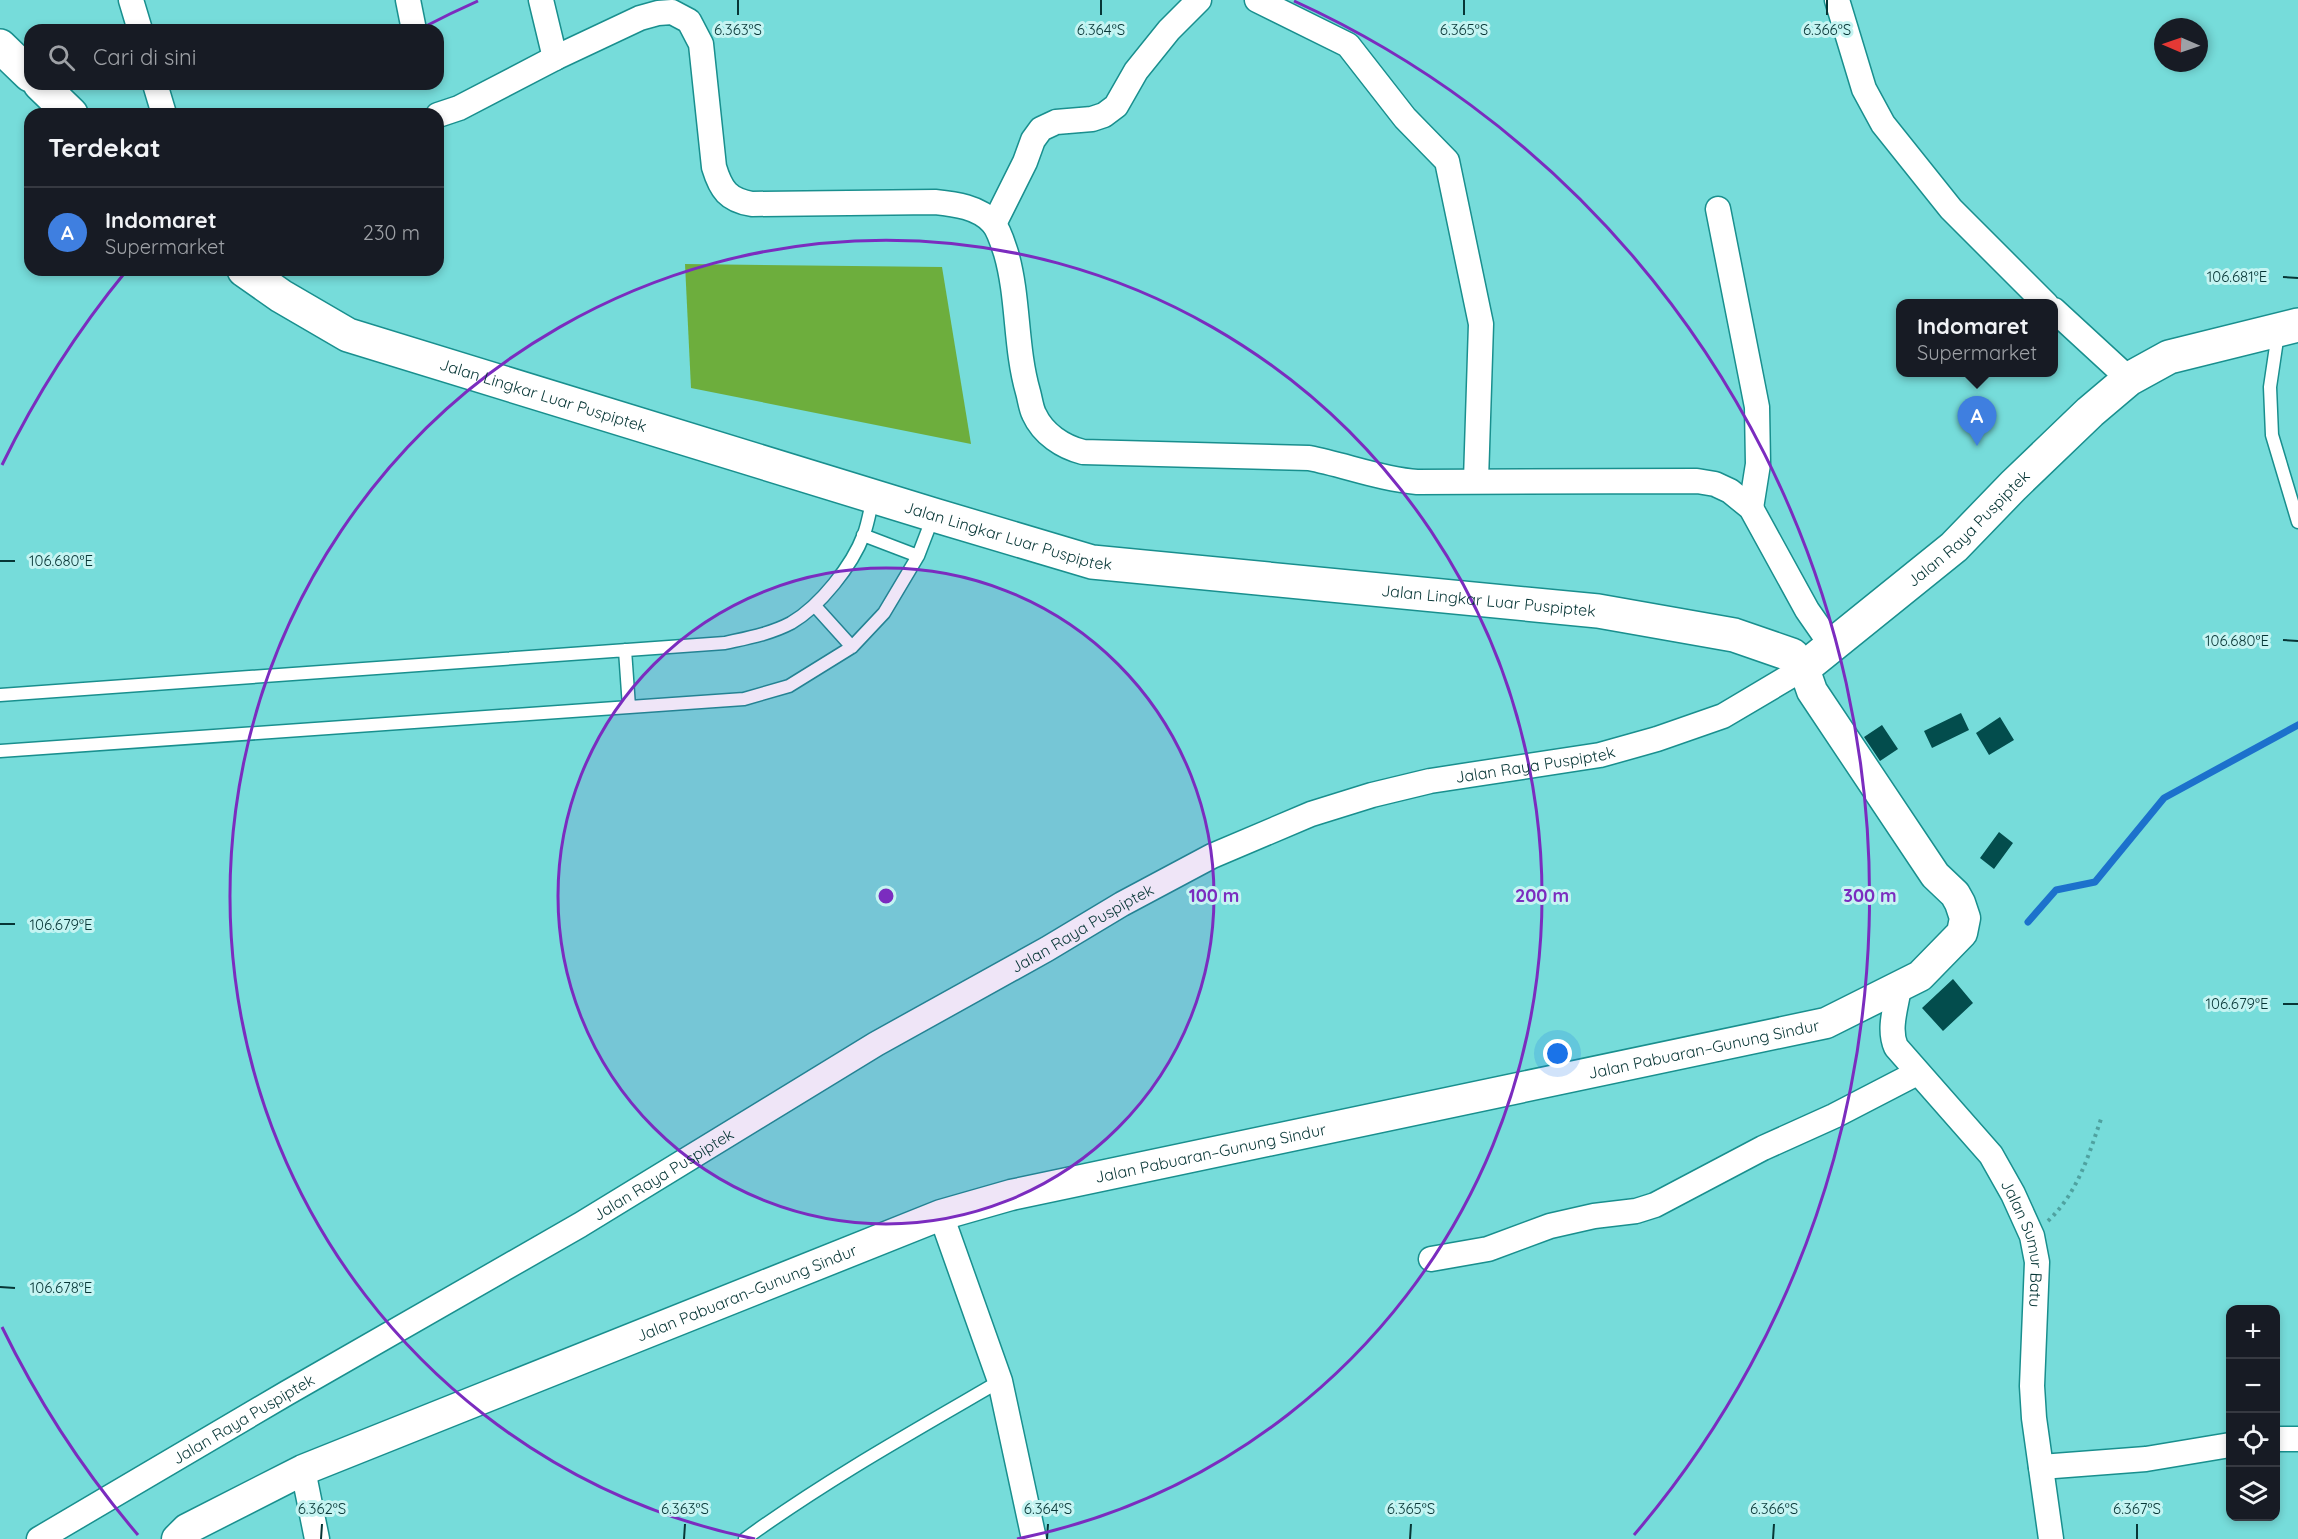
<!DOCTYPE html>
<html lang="id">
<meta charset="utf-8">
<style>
:root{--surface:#171b24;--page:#20242c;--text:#f1f3f6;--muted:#9ea1a6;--line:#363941;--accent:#c33350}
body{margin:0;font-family:Quicksand,sans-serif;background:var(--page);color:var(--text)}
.controls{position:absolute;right:18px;bottom:18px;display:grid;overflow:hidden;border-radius:12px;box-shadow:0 3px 9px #0003}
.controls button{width:54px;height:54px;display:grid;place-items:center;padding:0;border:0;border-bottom:2px solid var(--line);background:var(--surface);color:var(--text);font:30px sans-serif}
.compass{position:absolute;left:2154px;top:18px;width:54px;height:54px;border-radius:50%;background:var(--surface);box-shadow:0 3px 9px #0003;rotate:272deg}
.you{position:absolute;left:1558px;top:1054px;width:21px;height:21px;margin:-15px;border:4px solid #fff;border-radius:50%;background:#1a73e8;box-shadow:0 0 0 9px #1a73e833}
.badge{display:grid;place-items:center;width:39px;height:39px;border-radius:50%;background:var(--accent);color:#fff;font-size:20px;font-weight:700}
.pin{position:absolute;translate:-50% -50px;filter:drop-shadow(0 2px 3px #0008)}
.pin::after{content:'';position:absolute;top:32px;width:21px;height:18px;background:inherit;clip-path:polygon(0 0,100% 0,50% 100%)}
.popup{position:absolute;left:1896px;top:299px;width:162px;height:78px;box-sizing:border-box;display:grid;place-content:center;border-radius:12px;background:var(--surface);filter:drop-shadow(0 2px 4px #0005);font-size:20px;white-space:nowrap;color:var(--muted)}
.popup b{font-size:22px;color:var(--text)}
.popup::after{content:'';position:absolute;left:50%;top:100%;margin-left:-12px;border:12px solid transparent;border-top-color:var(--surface)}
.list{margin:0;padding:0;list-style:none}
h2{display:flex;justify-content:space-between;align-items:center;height:78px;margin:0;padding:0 24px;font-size:26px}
h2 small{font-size:20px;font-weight:400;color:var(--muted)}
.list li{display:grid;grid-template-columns:39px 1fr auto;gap:18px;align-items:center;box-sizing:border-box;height:90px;padding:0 24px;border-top:2px solid var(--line)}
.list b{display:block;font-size:22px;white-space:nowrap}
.list p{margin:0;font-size:20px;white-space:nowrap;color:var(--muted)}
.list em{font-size:20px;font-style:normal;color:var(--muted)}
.icon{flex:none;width:33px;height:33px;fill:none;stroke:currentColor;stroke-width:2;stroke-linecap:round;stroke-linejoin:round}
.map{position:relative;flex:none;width:2298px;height:1539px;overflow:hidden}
.search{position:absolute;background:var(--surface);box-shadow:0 3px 9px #0003;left:24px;top:24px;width:420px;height:66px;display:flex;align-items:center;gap:15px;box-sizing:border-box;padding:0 21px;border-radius:18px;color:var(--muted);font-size:22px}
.panel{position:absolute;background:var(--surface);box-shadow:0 3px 9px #0003;left:24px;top:108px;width:420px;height:168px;border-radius:18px}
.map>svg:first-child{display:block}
</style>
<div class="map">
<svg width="2298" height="1539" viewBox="0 0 2298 1539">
<rect width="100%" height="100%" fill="#76dcda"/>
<path fill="#6dae3d" d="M685 264 942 267 971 444 691 388Z"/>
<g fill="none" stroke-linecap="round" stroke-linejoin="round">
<path stroke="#1c71cc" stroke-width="7" d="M2028 922 2056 890 2095 882 2164 798 2298 725"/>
</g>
<path fill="#034d4d" d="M1961 713 1969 730 1932 748 1924 731Z
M2000 717 2014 740 1989 755 1976 733Z
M1882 725 1898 749 1880 761 1864 737Z
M1999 832 2013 843 1994 869 1980 858Z
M1953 979 1973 1003 1943 1031 1922 1008Z"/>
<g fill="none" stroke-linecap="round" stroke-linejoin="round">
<defs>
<path id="service" d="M2278 333 2270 387 2272 435 2298 522
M863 535 918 556
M815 606 852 647
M625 650 629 707
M0 695 725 643C747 638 770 634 791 623 820 606 852 566 864 534 868 523 870 510 873 498
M0 751 744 699 789 686 852 647 884 613 918 556 933 517
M745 1539C826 1480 914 1431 1000 1381"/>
<g id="minor">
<path d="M131 0 140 30"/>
<path d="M408 0 414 30"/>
<path d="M541 0 555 58"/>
<path d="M1257 0 1348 45 1405 118 1447 161 1481 324 1476 480"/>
<path d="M1837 0 1864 89 1883 124 1951 209 2046 304"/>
<path d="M155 84 164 114"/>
<path d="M438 115 459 108 555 58 640 18 658 13 672 12 689 21 701 44 714 167C721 190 728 200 752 204L935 202C955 204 979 207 993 223 999 230 1003 244 1006 253 1019 298 1015 347 1028 392 1030 399 1031 408 1034 414 1043 434 1063 447 1083 452L1309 458C1345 465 1380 479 1417 482L1697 481 1715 484 1730 491 1751 508 1807 610 1832 646"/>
<path d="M1718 209 1757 407 1758 464 1751 508"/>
<path d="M994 224 1025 162 1033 140 1041 129 1056 122 1092 119 1104 115 1116 106 1136 71 1169 30 1199 0"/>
<path d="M2054 310 2129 379"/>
<path id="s1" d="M1899 988C1896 1007 1888 1029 1896 1047L1991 1155 2013 1194 2032 1236 2037 1262 2032 1386 2034 1418 2051 1539"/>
<path d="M941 1215 1000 1381 1034 1539"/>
<path d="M1431 1259 1488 1249 1550 1226 1594 1216 1636 1211 1655 1205 1763 1148 1834 1116 1917 1073"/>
<path d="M2276 1439H2298"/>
<path d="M2041 1467 2146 1459 2230 1445"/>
<path d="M303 1470 317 1539"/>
<path id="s2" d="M39 1539 287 1393 580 1225 876 1044 1047 949 1122 904 1212 856 1311 814 1372 795 1430 781 1600 755 1657 739 1723 716 1804 668"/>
</g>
<g id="tertiary">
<path id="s3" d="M177 1539 187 1529 303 1470 941 1215 1011 1195 1826 1023 1920 976 1962 933 1965 918 1960 903 1955 894 1935 875 1812 691 1804 668"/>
</g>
<g id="primary">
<path d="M0 46 30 75"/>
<path d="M40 84 71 114"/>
<path id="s4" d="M244 270 281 296 348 335 934 515 1092 562 1598 611 1734 635 1792 655 1804 668 1954 547 2013 486 2090 412 2129 379 2169 357 2298 325"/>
</g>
</defs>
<use href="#service" stroke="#198f8e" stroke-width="15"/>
<use href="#minor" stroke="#198f8e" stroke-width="27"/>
<use href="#tertiary" stroke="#198f8e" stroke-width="33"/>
<use href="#primary" stroke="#198f8e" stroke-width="36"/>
<path stroke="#4fa2a0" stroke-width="4" stroke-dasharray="3 4.5" stroke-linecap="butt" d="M2048 1221C2078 1192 2088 1157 2101 1119"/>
<use href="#service" stroke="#fff" stroke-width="12"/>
<use href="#minor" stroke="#fff" stroke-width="24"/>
<use href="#tertiary" stroke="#fff" stroke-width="30"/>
<use href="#primary" stroke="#fff" stroke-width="33"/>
</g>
<path fill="none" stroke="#073636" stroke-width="2" d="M738 15V0M1101 15V0M1464 15V0M1827 15V0M2283 277 2298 278M0 561H15M2283 640 2298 641M0 924H15M2283 1004H2298M0 1287 15 1288M321 1539 322 1524M684 1539 685 1524M1047 1539 1048 1524M1410 1539 1411 1524M1773 1539 1774 1524M2137 1539V1524"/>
<circle cx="886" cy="896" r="328" fill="#7b2cbf" fill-opacity=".12"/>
<g fill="none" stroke="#7b2cbf" stroke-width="3">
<circle cx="886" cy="896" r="328"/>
<path d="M755 1539A656 656 0 1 1 1017 1539"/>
<path d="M138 1535A984 984 0 0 1 2 1327M2 465A984 984 0 0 1 127 270M424 27A984 984 0 0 1 478 1M1294 1A984 984 0 0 1 1634 1535"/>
</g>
<g text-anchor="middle" stroke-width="6" stroke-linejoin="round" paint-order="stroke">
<g font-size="16" fill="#073636" stroke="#c5f4f2">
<text dy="6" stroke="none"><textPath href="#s4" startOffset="327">Jalan Lingkar Luar Puspiptek</textPath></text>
<text dy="6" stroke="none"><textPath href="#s4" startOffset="1842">Jalan Raya Puspiptek</textPath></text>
<text dy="6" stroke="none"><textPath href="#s4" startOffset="813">Jalan Lingkar Luar Puspiptek</textPath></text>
<text dy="6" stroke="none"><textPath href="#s4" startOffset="1299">Jalan Lingkar Luar Puspiptek</textPath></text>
<text dy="6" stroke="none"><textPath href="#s2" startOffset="1695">Jalan Raya Puspiptek</textPath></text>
<text dy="6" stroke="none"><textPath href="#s2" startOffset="1209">Jalan Raya Puspiptek</textPath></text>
<text dy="6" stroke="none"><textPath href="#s3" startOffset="1612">Jalan Pabuaran–Gunung Sindur</textPath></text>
<text dy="6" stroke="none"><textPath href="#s3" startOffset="1108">Jalan Pabuaran–Gunung Sindur</textPath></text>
<text dy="6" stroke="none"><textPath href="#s2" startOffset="723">Jalan Raya Puspiptek</textPath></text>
<text dy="6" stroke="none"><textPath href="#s1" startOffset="300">Jalan Sumur Batu</textPath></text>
<text dy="6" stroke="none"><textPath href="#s3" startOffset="622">Jalan Pabuaran–Gunung Sindur</textPath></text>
<text dy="6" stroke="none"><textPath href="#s2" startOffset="237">Jalan Raya Puspiptek</textPath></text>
</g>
</g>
<g font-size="15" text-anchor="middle" fill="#073636" stroke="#c5f4f2" stroke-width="6" stroke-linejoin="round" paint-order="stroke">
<text x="738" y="35">6.363°S</text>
<text x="1101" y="35">6.364°S</text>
<text x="1464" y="35">6.365°S</text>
<text x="1827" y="35">6.366°S</text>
<text x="2237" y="282">106.681°E</text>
<text x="61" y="566">106.680°E</text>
<text x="2237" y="646">106.680°E</text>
<text x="61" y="930">106.679°E</text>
<text x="2237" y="1009">106.679°E</text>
<text x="61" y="1293">106.678°E</text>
<text x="322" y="1514">6.362°S</text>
<text x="685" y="1514">6.363°S</text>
<text x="1048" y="1514">6.364°S</text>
<text x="1411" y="1514">6.365°S</text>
<text x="1774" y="1514">6.366°S</text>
<text x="2137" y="1514">6.367°S</text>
</g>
<circle cx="886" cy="896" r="9" fill="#7b2cbf" stroke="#c5f4f2" stroke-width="3"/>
<g font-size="18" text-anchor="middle" font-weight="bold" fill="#7b2cbf" stroke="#c5f4f2" stroke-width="6" stroke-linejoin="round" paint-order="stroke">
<text x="1214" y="902">100 m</text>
<text x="1542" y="902">200 m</text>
<text x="1870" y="902">300 m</text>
</g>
</svg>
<div class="controls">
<button>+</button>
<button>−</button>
<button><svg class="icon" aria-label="locate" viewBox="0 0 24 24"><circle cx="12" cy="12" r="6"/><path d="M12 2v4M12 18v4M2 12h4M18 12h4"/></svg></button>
<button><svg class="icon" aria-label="layers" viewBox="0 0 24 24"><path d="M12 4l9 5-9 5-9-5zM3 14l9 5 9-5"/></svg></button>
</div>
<svg class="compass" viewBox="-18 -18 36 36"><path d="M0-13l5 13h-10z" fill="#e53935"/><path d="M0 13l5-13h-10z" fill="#9ea1a6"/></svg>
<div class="you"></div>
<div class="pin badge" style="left:1977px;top:446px;background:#3f7fe0">A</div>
<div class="popup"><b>Indomaret</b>Supermarket</div>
<div class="search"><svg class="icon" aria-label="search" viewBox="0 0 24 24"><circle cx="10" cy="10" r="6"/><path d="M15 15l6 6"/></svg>Cari di sini</div>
<section class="panel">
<h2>Terdekat<small></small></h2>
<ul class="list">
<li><span class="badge" style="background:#3f7fe0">A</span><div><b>Indomaret</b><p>Supermarket</p></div><em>230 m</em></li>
</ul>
</section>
</div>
